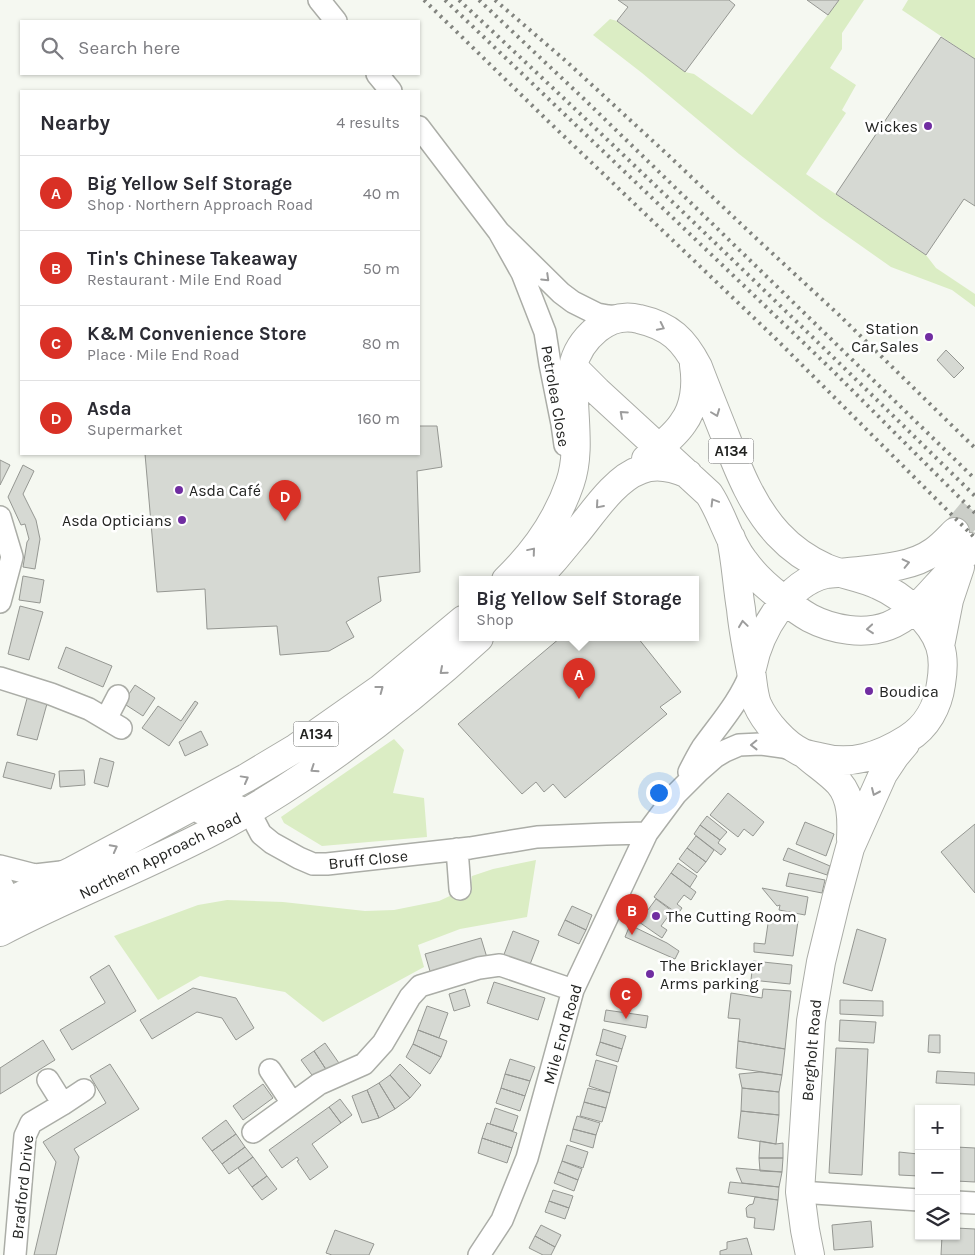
<!DOCTYPE html>
<meta charset="utf-8">
<style>
:root{--surface:#fff;--page:#f7f7f7;--text:#2b2b33;--muted:#7c7c81;--line:#e1e1e2;--accent:#d93025}
body{margin:0;font-family:Karla,sans-serif;background:var(--page);color:var(--text)}
.controls{position:absolute;right:15px;bottom:15px;display:grid;overflow:hidden;border-radius:0px;box-shadow:0 1px 4px #0004}
.controls button{width:45px;height:45px;display:grid;place-items:center;padding:0;border:0;border-bottom:1px solid var(--line);background:var(--surface);color:var(--text);font:25px sans-serif}
.you{position:absolute;left:658px;top:792px;width:18px;height:18px;margin:-12px;border:4px solid #fff;border-radius:50%;background:#1a73e8;box-shadow:0 0 0 8px #1a73e833}
.badge{display:grid;place-items:center;width:32px;height:32px;border-radius:50%;background:var(--accent);color:#fff;font-size:16px;font-weight:700}
.pin{position:absolute;translate:-50% -41px;filter:drop-shadow(0 1px 2px #0008)}
.pin::after{content:'';position:absolute;top:26px;width:18px;height:15px;background:inherit;clip-path:polygon(0 0,100% 0,50% 100%)}
.popup{position:absolute;left:459px;top:576px;width:240px;height:65px;box-sizing:border-box;display:grid;place-content:center;border-radius:0px;background:var(--surface);filter:drop-shadow(0 1px 4px #0005);font-size:16px;white-space:nowrap;color:var(--muted)}
.popup b{font-size:19px;color:var(--text)}
.popup::after{content:'';position:absolute;left:50%;top:100%;margin-left:-10px;border:10px solid transparent;border-top-color:var(--surface)}
.list{margin:0;padding:0;list-style:none}
h2{display:flex;justify-content:space-between;align-items:center;height:65px;margin:0;padding:0 20px;font-size:21px}
h2 small{font-size:16px;font-weight:400;color:var(--muted)}
.list li{display:grid;grid-template-columns:32px 1fr auto;gap:15px;align-items:center;box-sizing:border-box;height:75px;padding:0 20px;border-top:1px solid var(--line)}
.list b{display:block;font-size:19px;white-space:nowrap}
.list p{margin:0;font-size:16px;white-space:nowrap;color:var(--muted)}
.list em{font-size:16px;font-style:normal;color:var(--muted)}
.icon{flex:none;width:28px;height:28px;fill:none;stroke:currentColor;stroke-width:2;stroke-linecap:round;stroke-linejoin:round}
.map{position:relative;flex:none;width:975px;height:1255px;overflow:hidden}
.search{position:absolute;background:var(--surface);box-shadow:0 1px 4px #0004;left:20px;top:20px;width:400px;height:55px;display:flex;align-items:center;gap:12px;box-sizing:border-box;padding:0 18px;border-radius:0px;color:var(--muted);font-size:19px}
.panel{position:absolute;background:var(--surface);box-shadow:0 1px 4px #0004;left:20px;top:90px;width:400px;height:365px;border-radius:0px}
.map>svg:first-child{display:block}
</style>
<div class="map">
<svg width="975" height="1255" viewBox="0 0 975 1255">
<rect width="100%" height="100%" fill="#f5f8f1"/>
<path fill="#dbedc4" d="M839 0H864L842 33V49L830 68 856 85 842 110 846 113 806 174 926 255 936 268 975 294V307L952 290 891 267 820 217 739 154 642 73 593 35 610 19 617 21 685 72 694 74 752 115Z
M908 0H975V59L902 10Z
M394 739 404 750 393 793 424 798 427 837 322 846 284 823 281 817Z
M536 860 527 917 460 929 418 945 424 967 323 1022 285 992 200 976 158 1000 114 936 198 905 227 900 283 902 365 911 394 910 439 901 452 895 470 894 472 876 493 869Z"/>
<path fill="#d6d9d3" stroke="#959792" d="M618 0H729L735 5 685 72 617 21 628 7Z
M807 0H839L828 15Z
M941 37 975 59V206L964 199 926 255 836 194Z
M946 350 964 368 954 378 937 360Z
M419 426H437L442 467 417 471 420 572 378 577 381 601 346 622 354 637 329 651 280 655 277 626 207 629 205 589 157 592 145 454H419Z
M0 460 10 465 0 485Z
M23 465 34 471 23 494 36 520 40 539 35 569 23 567 27 542 29 539 25 524 21 525 8 497Z
M23 576 44 580 40 603 19 600Z
M20 606 43 612 29 660 8 654Z
M560 638H638L681 692 660 707 667 714 565 798 553 784 544 792 536 782 522 794 458 724Z
M66 647 112 666 103 687 58 668Z
M135 685 155 698 143 716 123 703Z
M28 695 48 700 37 740 17 735Z
M195 701 198 703 169 746 142 728 158 706 181 721Z
M201 731 208 745 185 756 179 742Z
M100 758 114 762 108 787 94 783Z
M7 762 55 774 51 789 3 777Z
M84 770 85 785 60 787 59 771Z
M728 793 764 822 753 836 744 829 738 837 710 815Z
M707 816 727 832 720 840 700 825Z
M805 822 834 834 826 856 796 844Z
M975 824V893L941 852Z
M700 825 720 840 718 843 726 849 721 855 694 834Z
M696 836 714 850 706 862 687 848Z
M687 848 706 862 697 873 679 859Z
M788 848 830 866 827 875 783 860Z
M678 863 697 876 690 887 671 873Z
M671 873 696 892 691 900 684 895 677 904 682 908 678 914 654 897Z
M789 873 825 880 822 893 786 886Z
M762 888 808 897 805 915 779 910 780 905 777 906Z
M656 899 672 911 661 926 667 930 662 938 639 922Z
M572 906 592 915 586 930 565 920Z
M769 917 798 921 793 956 754 952V943L765 944Z
M565 920 586 930 579 944 558 935Z
M630 925 667 943 679 951 675 959 625 937Z
M857 929 886 939 872 991 843 983Z
M513 931 539 941 529 967 503 957Z
M481 938 488 961 432 978 425 954Z
M753 961 792 965 790 984 751 980Z
M109 965 136 1011 72 1050 60 1030 105 1003V1002L90 977Z
M494 982 545 998 538 1020 487 1003Z
M193 988 236 998 254 1028 236 1040 222 1018 197 1012 152 1039 140 1020Z
M465 989 470 1006 454 1011 449 994Z
M763 989 791 991 785 1049 738 1041 740 1019 728 1018 731 993 762 998Z
M840 1000 883 1001V1016L840 1014Z
M427 1006 448 1013 439 1038 418 1030Z
M606 1010 648 1016 646 1028 604 1021Z
M840 1020 876 1022 874 1043 839 1041Z
M603 1029 626 1036 622 1049 600 1042Z
M418 1030 447 1041 441 1057 413 1044Z
M929 1035H940V1053L928 1052Z
M43 1040 55 1060 0 1094V1068Z
M738 1041 785 1049 782 1075 736 1068Z
M600 1042 622 1049 618 1062 596 1055Z
M325 1043 341 1066 329 1074 314 1051Z
M413 1044 441 1057 430 1074 406 1057Z
M836 1048 868 1049 862 1175 829 1173Z
M314 1051 329 1074 317 1082 301 1060Z
M510 1059 535 1067 530 1081 505 1074Z
M596 1060 617 1066 610 1093 589 1086Z
M110 1064 139 1109 74 1149 79 1157 56 1255H34L56 1162 43 1142 106 1103 90 1076Z
M400 1064 421 1085 410 1098 390 1075Z
M937 1071 975 1073V1085L936 1083Z
M760 1072 782 1075 779 1092 742 1088 739 1074Z
M505 1074 530 1081 525 1096 501 1088Z
M390 1075 410 1098 395 1109 379 1083Z
M379 1083 395 1109 379 1118 367 1090Z
M263 1084 273 1098 243 1120 233 1106Z
M501 1088 525 1096 520 1111 496 1103Z
M588 1088 610 1093 606 1108 584 1102Z
M742 1088 779 1092V1115L741 1111Z
M367 1090 379 1118 362 1123 352 1096Z
M340 1099 352 1115 341 1123 329 1107Z
M584 1102 606 1108 602 1122 580 1116Z
M329 1107 341 1123 312 1144 328 1167 310 1180 297 1161 299 1160 297 1157 282 1168 269 1150Z
M495 1108 518 1116 513 1131 490 1124Z
M741 1111 779 1115 776 1144 738 1138Z
M577 1116 600 1123 596 1135 573 1129Z
M226 1120 236 1134 212 1151 202 1138Z
M487 1123 517 1133 512 1148 482 1138Z
M573 1129 596 1135 593 1148 570 1141Z
M236 1134 245 1147 222 1164 212 1151Z
M482 1138 512 1148 507 1163 478 1153Z
M760 1141 776 1144 783 1143V1158H759Z
M567 1145 588 1152 583 1168 562 1161Z
M245 1147 253 1157 229 1174 222 1164Z
M956 1147 975 1148V1182L956 1181Z
M899 1152 918 1154 919 1176 899 1175Z
M253 1157 267 1176 252 1187 238 1168Z
M759 1158H783L782 1172 760 1171Z
M562 1161 582 1169 578 1180 558 1172Z
M736 1168 782 1172 779 1187 742 1183Z
M558 1172 578 1180 574 1191 554 1183Z
M267 1176 277 1189 262 1200 252 1187Z
M730 1182 779 1187 778 1200 728 1193Z
M553 1190 573 1196 569 1208 549 1201Z
M755 1197 778 1200 774 1230 754 1228 755 1218 747 1217 746 1208 749 1205 753 1204Z
M549 1201 569 1208 565 1219 545 1212Z
M871 1221 873 1247 834 1250 832 1225Z
M541 1225 561 1235 555 1247 535 1236Z
M956 1228 975 1229V1255H941L942 1236H956Z
M335 1230 374 1244 369 1255H332L326 1253Z
M535 1236 555 1247 551 1255H543L529 1248Z
M747 1238 752 1255H720V1251L727 1249V1242Z"/>
<g fill="none" stroke-linecap="round" stroke-linejoin="round">
<path stroke="#cbcec8" stroke-width="28" stroke-dasharray="28 14" stroke-linecap="butt" d="M955 532 975 508"/>
<defs>
<path id="minor" d="M319 0 336 21
M377 74 391 91
M419 127 499 232 561 293 573 302 597 314 608 316 623 317
M499 232 522 273 545 332 550 364 562 424 565 445
M0 517 12 557 0 602
M0 678 51 694 89 709 121 728
M106 719 118 696
M689 772C693 764 697 756 702 748 720 723 740 701 751 672
M200 813 226 803 234 804 249 811 261 834 272 843 299 858 313 864H327L470 848 537 837 606 834 647 833
M457 849 460 889
M0 866 35 875 61 872
M0 881 10 900V916
M270 1070 292 1103
M48 1080 63 1104
M253 1132 319 1084 364 1064 383 1043 410 997 420 986 479 968 500 965 573 990
M800 1192 919 1200
M956 1202 975 1203
M15 1255 25 1136 31 1123 63 1104 84 1090
M479 1255 502 1220 527 1158 573 990 647 833 676 794 699 771 715 757 725 751 739 745 760 744 783 747 797 751"/>
<path id="major" d="M573 367 597 391 709 494C723 515 728 541 744 561 754 575 766 586 779 596 789 604 799 612 810 618 833 630 864 635 888 626 912 617 929 594 946 576 954 567 963 558 970 547
M646 459C658 448 674 437 683 423 695 407 697 384 694 365
M506 580C534 553 557 521 570 483 579 457 575 428 574 401 573 390 571 378 573 367 576 351 585 339 597 329 610 319 623 315 639 319 670 326 684 340 698 367 707 391 717 415 726 438 739 472 753 507 778 534 791 548 808 560 826 568 843 575 861 577 878 585 901 595 932 621 940 646 944 658 943 672 941 684 938 706 927 727 907 739 880 756 851 766 819 757 814 756 808 755 803 753 785 745 765 722 757 704 753 693 753 683 751 671 747 650 743 630 741 609 737 585 736 561 731 538
M536 580C549 566 561 552 573 537 591 516 614 479 640 470 656 463 672 467 688 474
M940 646 949 600 960 567
M752 668C759 632 787 583 826 574 833 573 841 573 849 572 875 569 911 568 933 552 941 547 948 539 955 532
M806 755C816 764 830 773 839 783 852 798 852 820 851 839
M0 906 72 871 246 778 296 748 380 689 463 620
M0 932C74 893 153 864 226 824 257 807 287 788 316 768 374 728 427 686 479 638
M810 1255 805 1230 800 1192 811 1021 821 962 836 900 850 848 883 774 895 756 905 744"/>
</defs>
<use href="#minor" stroke="#abada7" stroke-width="24"/>
<use href="#major" stroke="#abada7" stroke-width="30"/>
<use href="#minor" stroke="#fff" stroke-width="21"/>
<use href="#major" stroke="#fff" stroke-width="28"/>
<path stroke="#82847f" stroke-width="4" stroke-dasharray="2.5 5" stroke-linecap="butt" d="M424 0 548 121 776 339 975 538
M445 0 831 369 975 513
M459 0C634 163 805 329 975 496
M479 0 584 99 975 479
M495 0 567 62 667 154 759 241 838 314 975 448"/>
</g>
<defs><path id="oneway-chevron" d="M-2-3.5L2.5 0L-2 3.5" fill="none" stroke-width="1.6" stroke-linecap="round" stroke-linejoin="round" transform="scale(1.25)"/></defs>
<g stroke="#9c9c9c">
<use href="#oneway-chevron" transform="translate(546 278) rotate(44)"/>
<use href="#oneway-chevron" transform="translate(661 327) rotate(26)"/>
<use href="#oneway-chevron" transform="translate(716 413) rotate(69)"/>
<use href="#oneway-chevron" transform="translate(623 414) rotate(-138)"/>
<use href="#oneway-chevron" transform="translate(714 502) rotate(-121)"/>
<use href="#oneway-chevron" transform="translate(599 505) rotate(131)"/>
<use href="#oneway-chevron" transform="translate(532 551) rotate(-50)"/>
<use href="#oneway-chevron" transform="translate(906 563) rotate(-13)"/>
<use href="#oneway-chevron" transform="translate(743 624) rotate(-98)"/>
<use href="#oneway-chevron" transform="translate(870 629) rotate(175)"/>
<use href="#oneway-chevron" transform="translate(443 671) rotate(139)"/>
<use href="#oneway-chevron" transform="translate(380 689) rotate(-37)"/>
<use href="#oneway-chevron" transform="translate(754 745) rotate(179)"/>
<use href="#oneway-chevron" transform="translate(314 769) rotate(146)"/>
<use href="#oneway-chevron" transform="translate(245 779) rotate(-29)"/>
<use href="#oneway-chevron" transform="translate(875 792) rotate(114)"/>
<use href="#oneway-chevron" transform="translate(114 848) rotate(-28)"/>
</g>
<g fill="#702da1" stroke="#fff" stroke-width="2">
<circle cx="928" cy="126" r="5"/>
<circle cx="929" cy="337" r="5"/>
<circle cx="179" cy="490" r="5"/>
<circle cx="182" cy="520" r="5"/>
<circle cx="869" cy="691" r="5"/>
<circle cx="656" cy="916" r="5"/>
<circle cx="650" cy="974" r="5"/>
</g>
<g text-anchor="middle" stroke-width="5" stroke-linejoin="round" paint-order="stroke">
<g fill="#fff" stroke="#656664" stroke-width="1">
<rect x="708.5" y="438.5" width="45" height="25" rx="4"/>
<rect x="293.5" y="721.5" width="45" height="25" rx="4"/>
</g>
<g font-size="15" font-weight="bold" fill="#232422">
<text x="731" y="456">A134</text>
<text x="316" y="739">A134</text>
</g>
<g font-size="16" fill="#232422" stroke="#fff" text-anchor="start">
<text x="918" y="132" text-anchor="end">Wickes</text>
<text x="919" y="334" text-anchor="end">Station<tspan x="919" dy="18">Car Sales</tspan></text>
<text x="189" y="496">Asda Café</text>
<text x="172" y="526" text-anchor="end">Asda Opticians</text>
<text x="879" y="697">Boudica</text>
<text x="666" y="922">The Cutting Room</text>
<text x="660" y="971">The Bricklayer<tspan x="660" dy="18">Arms parking</tspan></text>
</g>
<g font-size="16" fill="#232422" stroke="#fff">
<text transform="translate(556 396) rotate(80)" y="6">Petrolea Close</text>
<text transform="translate(160 855) rotate(-26)" y="6">Northern Approach Road</text>
<text transform="translate(368 859) rotate(-6)" y="6">Bruff Close</text>
<text transform="translate(562 1034) rotate(-74)" y="6">Mile End Road</text>
<text transform="translate(811 1050) rotate(-85)" y="6">Bergholt Road</text>
<text transform="translate(22 1187) rotate(-84)" y="6">Bradford Drive</text>
</g>
</g>
</svg>
<div class="controls">
<button>+</button>
<button>−</button>
<button><svg class="icon" aria-label="layers" viewBox="0 0 24 24"><path d="M12 4l9 5-9 5-9-5zM3 14l9 5 9-5"/></svg></button>
</div>
<div class="you"></div>
<div class="pin badge" style="left:579px;top:699px">A</div>
<div class="popup"><b>Big Yellow Self Storage</b>Shop</div>
<div class="pin badge" style="left:632px;top:935px">B</div>
<div class="pin badge" style="left:626px;top:1019px">C</div>
<div class="pin badge" style="left:285px;top:521px">D</div>
<div class="search"><svg class="icon" aria-label="search" viewBox="0 0 24 24"><circle cx="10" cy="10" r="6"/><path d="M15 15l6 6"/></svg>Search here</div>
<section class="panel">
<h2>Nearby<small>4 results</small></h2>
<ul class="list">
<li><span class="badge">A</span><div><b>Big Yellow Self Storage</b><p>Shop · Northern Approach Road</p></div><em>40 m</em></li>
<li><span class="badge">B</span><div><b>Tin's Chinese Takeaway</b><p>Restaurant · Mile End Road</p></div><em>50 m</em></li>
<li><span class="badge">C</span><div><b>K&amp;M Convenience Store</b><p>Place · Mile End Road</p></div><em>80 m</em></li>
<li><span class="badge">D</span><div><b>Asda</b><p>Supermarket</p></div><em>160 m</em></li>
</ul>
</section>
</div>
